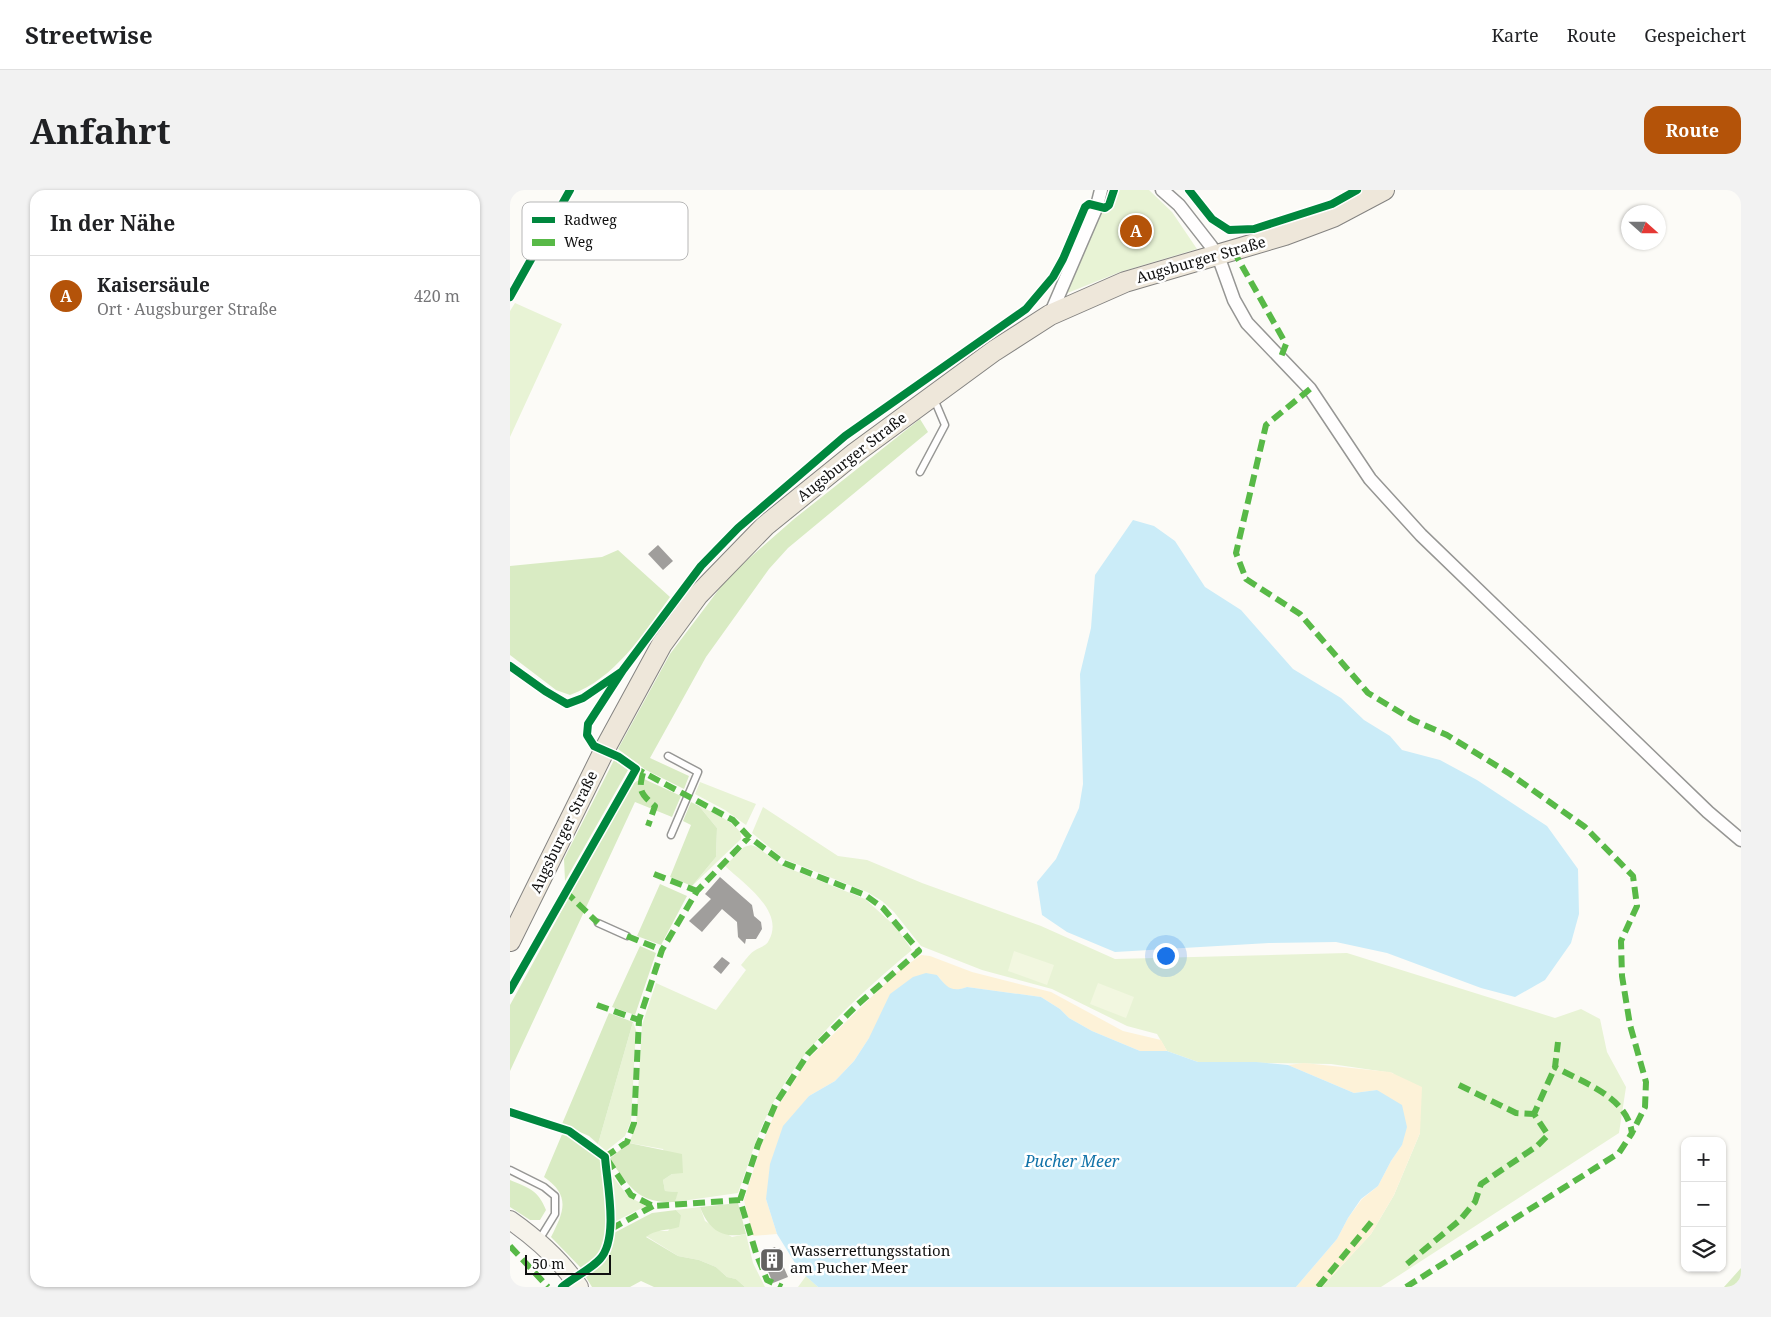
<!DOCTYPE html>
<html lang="de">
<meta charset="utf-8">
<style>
:root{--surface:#fff;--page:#f2f2f2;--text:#202124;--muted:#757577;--line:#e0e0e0;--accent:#b45309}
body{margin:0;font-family:"Noto Serif",serif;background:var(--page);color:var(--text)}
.controls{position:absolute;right:15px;bottom:15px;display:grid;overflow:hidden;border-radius:10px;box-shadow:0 1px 4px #0004}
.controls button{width:45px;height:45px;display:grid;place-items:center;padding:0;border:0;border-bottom:1px solid var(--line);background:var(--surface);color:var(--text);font:25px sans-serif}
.compass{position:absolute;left:1111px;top:15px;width:45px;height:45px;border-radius:50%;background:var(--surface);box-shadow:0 1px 4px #0004;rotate:111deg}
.scale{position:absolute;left:15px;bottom:12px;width:86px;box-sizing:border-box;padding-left:5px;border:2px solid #101010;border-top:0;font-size:14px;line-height:18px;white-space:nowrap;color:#101010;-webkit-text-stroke:4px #fff;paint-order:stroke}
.you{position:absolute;left:655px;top:765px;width:18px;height:18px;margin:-12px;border:4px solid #fff;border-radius:50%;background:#1a73e8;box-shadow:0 0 0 8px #1a73e833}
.badge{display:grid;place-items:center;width:32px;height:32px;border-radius:50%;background:var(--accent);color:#fff;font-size:16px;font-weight:700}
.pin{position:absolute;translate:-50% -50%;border:2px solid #fff;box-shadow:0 1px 5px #0006}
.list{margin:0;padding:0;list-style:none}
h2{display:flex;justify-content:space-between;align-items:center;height:65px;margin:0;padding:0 20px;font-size:21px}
h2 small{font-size:16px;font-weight:400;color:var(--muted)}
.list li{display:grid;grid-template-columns:32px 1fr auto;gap:15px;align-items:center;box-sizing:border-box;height:80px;padding:0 20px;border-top:1px solid var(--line)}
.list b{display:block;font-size:19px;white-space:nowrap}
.list p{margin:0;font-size:16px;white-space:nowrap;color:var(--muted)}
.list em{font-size:16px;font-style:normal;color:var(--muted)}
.icon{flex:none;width:28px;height:28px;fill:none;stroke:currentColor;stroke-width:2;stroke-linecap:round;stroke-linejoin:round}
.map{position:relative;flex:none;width:1231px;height:1097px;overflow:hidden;border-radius:15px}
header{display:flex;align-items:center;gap:30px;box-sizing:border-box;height:70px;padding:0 25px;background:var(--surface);border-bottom:1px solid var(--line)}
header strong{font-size:24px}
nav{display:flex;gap:28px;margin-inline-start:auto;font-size:18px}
.intro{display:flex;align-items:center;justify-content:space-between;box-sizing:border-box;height:120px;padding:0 30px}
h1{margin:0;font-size:35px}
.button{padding:12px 22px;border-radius:15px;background:var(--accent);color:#fff;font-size:18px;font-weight:700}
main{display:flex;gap:30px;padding:0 30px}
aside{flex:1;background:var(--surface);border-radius:15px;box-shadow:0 1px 4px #0004}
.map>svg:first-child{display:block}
</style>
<header>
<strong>Streetwise</strong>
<nav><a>Karte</a><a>Route</a><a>Gespeichert</a></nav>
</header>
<div class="intro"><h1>Anfahrt</h1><a class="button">Route</a></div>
<main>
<aside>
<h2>In der Nähe<small></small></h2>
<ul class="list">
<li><span class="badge">A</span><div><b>Kaisersäule</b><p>Ort · Augsburger Straße</p></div><em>420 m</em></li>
</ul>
</aside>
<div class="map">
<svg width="1231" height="1097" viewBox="0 0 1231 1097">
<rect width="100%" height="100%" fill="#fcfbf7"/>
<path fill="#e8f3d5" d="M596 0H639L662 22 687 59 610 82 555 104 594 18Z
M5 113 52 134 0 247V121Z
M190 592 246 614 236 635 215 620 185 604Z
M189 616C200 621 235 636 231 649L182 696 206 667 207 638Z
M253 617 328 666 357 670 412 693 531 736 605 769 837 763 1045 828 1071 819 1090 829 1097 862 1116 897 1109 943 871 1097H812L861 1044 884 1005 910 943 883 883 821 874 688 872 657 861 647 844 617 836 542 799 472 780 411 756 384 722 372 711 357 702 274 669 242 643Z
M241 655 247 657 273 676 355 709 386 737 402 760C350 804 297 851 264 911 248 940 239 973 228 1003L165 1012 167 1002 155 1001 153 990 162 984 153 959 119 953 126 936 132 835 146 793 206 820 236 780 231 775C235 771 239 764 244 761 249 757 256 757 259 750 275 721 233 693 215 676L234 657Z
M123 832 126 840 121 931 115 946 96 961 88 954Z
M100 983 118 1006 136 1016 104 1032Z
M190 1017 195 1031 222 1047 236 1044 243 1073 255 1097H235L226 1089 217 1087 206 1077 189 1070 168 1066 136 1046 144 1041H158L171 1025 166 1020Z
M296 1086 308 1097H288Z"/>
<path fill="#d9ebc3" d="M410 229 418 242 278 358 259 379 196 467 140 568 179 586 174 599 136 580 108 559 160 464 219 386 284 329Z
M108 360 160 407C132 445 106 488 60 505L46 500 0 465V376L92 367Z
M104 570 118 580 55 691 54 669Z
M134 589 171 606 162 627 125 612 0 881V815L120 596 127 591Z
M181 612 189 616 207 638 206 667 182 696 160 687 181 635 173 631Z
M150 694 177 706 151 755 127 746Z
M130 756 146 763 125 825 102 817Z
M99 823 123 832 88 954 79 946 52 934Z
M53 942 77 956 92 971C93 993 102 1037 93 1057 89 1067 79 1072 71 1078L41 1047C54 1021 61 1006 34 987Z
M119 953 172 964 173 983 162 984 153 990 155 1001 168 1002 165 1012C127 1014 120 996 99 969Z
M0 990C19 998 28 1000 36 1020L30 1030H20L0 1017Z
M228 1013 236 1044C212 1049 199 1040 190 1017Z
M166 1020 171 1025 169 1037C157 1041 145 1039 136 1047L168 1066 189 1070 206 1077 217 1087 226 1089 235 1097H144L131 1091 120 1097H82L74 1084C91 1072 98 1064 102 1044L142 1023Z
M1231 1078V1097H1214Z"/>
<path fill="#fdf2d8" d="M411 765 420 766 462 782 541 802 613 841 651 850 657 861H630L582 841 559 828 550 819 531 807 457 797C439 804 438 798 427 785L359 848 344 871 325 891 299 906 256 1009 267 1044 243 1046 234 1010 251 956 268 916 300 867 386 783Z
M794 873 880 882 912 897 910 943 884 1005 861 1044 812 1097H786L827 1049 838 1028 852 1009 868 996 881 971 892 955 867 900 844 903 778 875Z"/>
<path fill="#f2f7e0" d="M504 761 544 775 537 795 498 781Z
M588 793 624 807 616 828 580 814Z"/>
<path fill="#cbecf8" d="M623 330 644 336 665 351 695 397 731 420 783 479 831 508 854 530 880 546 892 560 930 570 967 590 1037 636 1068 679 1069 724 1061 753 1035 790 1005 807 971 798 877 763 826 752 759 753 605 762 557 742 532 725 527 692 546 669 569 618 573 594 570 484 581 438 585 385Z
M416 783 427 785C437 797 441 803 457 797L531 807 550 819 559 828 582 841 630 861H657L688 872H746L778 875 844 903 867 900 892 915 897 937 892 955 881 971 868 996 851 1009 838 1028 827 1049 786 1097H308L290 1081 267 1044 256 1009 260 974 273 936 299 906 325 891 344 871 359 848 380 804 403 787Z"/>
<path fill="#a09e9c" d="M148 355 163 371 153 380 138 364Z
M210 687 242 715 244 726 251 732 252 739 246 749H236L235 754 228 747 227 732 212 719 192 742 179 731 201 709 195 704Z
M212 767 220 773 211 784 203 777Z
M265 1057 278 1087 263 1093 250 1063Z"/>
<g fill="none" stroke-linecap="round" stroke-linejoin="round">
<defs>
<path id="service" d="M410 282 435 235 424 209
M170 403 180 412
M158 566 188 582 161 645
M88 733 117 746
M4 924 36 933
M0 980 34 997 45 1006V1024L29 1050"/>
<path id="minor" d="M652 0 669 15 701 56 711 74 724 110 737 133 800 199 860 289 911 345 1198 622 1231 650
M540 125 587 16 591 0"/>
<path id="secondary" d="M0 1030C27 1049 51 1070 69 1097"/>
<path id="primary" d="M0 751 97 555 152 454 188 405 255 336 345 263 484 161 540 125 615 92 775 45 823 27 874 0"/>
</defs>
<use href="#service" stroke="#969694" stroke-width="9"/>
<use href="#minor" stroke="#969694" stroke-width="15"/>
<use href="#secondary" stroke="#8d8c8b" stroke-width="20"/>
<use href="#primary" stroke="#848381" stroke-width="22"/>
<use href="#service" stroke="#fffefe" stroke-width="6"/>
<use href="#minor" stroke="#fffefe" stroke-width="12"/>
<use href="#secondary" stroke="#f6f3eb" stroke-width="18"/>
<use href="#primary" stroke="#eee7da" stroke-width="20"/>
<path stroke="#58b947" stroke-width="6" stroke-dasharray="12 6" stroke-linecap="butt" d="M723 60 776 154 771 167
M800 199 756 235 726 363 736 389 790 424 858 503 903 530 937 545 1000 584 1075 637 1123 686 1127 716 1111 751 1112 786 1120 835 1136 892 1135 917 1122 943
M123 577 223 630 239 647 274 673 355 705 373 718 409 761 347 815 298 864 266 913 248 955 230 1010 246 1063 257 1090 272 1097
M133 583C128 601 131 604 145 616L138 636
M144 684 187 701
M55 701 88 733
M117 746 152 760
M87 815 129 830
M949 895 1006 923 1024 924
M95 967 117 952 124 933 129 830 152 760 187 701 239 647
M97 969 121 1005 143 1016 230 1010
M101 1039 143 1016
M0 1056 38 1097
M897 1074 950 1030 965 1012 971 994 1027 956 1038 945 1024 924 1045 877
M808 1097 863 1030
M896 1097 1109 963 1122 943C1117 907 1074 893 1045 877L1048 852"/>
<defs>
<path id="cycleway" d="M679 0 702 29 719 40 744 39 822 14 847 0
M0 107 60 0
M0 476 35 501 57 514 73 508 111 482
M0 800 126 579 109 567 84 556 77 545 78 534 113 480 191 376 228 338 335 246 516 119 543 87 553 69 575 17 579 14 595 18 599 15 604 0
M0 922 59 941 95 967C97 994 109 1048 90 1069 80 1080 64 1087 52 1097"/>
</defs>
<use href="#cycleway" stroke="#fff" stroke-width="11"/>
<use href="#cycleway" stroke="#00873e" stroke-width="8"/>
</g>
<defs>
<symbol id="building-square" viewBox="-11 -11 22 22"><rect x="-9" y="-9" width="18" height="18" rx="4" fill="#636261" stroke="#fff"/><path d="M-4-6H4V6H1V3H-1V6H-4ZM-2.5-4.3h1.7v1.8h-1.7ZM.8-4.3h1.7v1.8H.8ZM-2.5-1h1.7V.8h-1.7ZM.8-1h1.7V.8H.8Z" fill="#fff"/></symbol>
</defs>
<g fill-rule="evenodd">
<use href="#building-square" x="248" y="1056" width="28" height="28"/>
</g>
<g text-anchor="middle" stroke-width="5" stroke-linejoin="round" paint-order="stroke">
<g font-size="15" fill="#101010" stroke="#fff">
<text transform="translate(691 70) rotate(-16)" y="5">Augsburger Straße</text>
<text transform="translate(342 267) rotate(-38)" y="5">Augsburger Straße</text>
<text transform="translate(54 642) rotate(-64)" y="5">Augsburger Straße</text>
</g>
<g font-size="15" fill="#101010" stroke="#fff" text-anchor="start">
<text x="280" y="1066">Wasserrettungsstation<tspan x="280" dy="17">am Pucher Meer</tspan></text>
</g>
<g font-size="16" font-style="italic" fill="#1273a9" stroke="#fff">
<text x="562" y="977">Pucher Meer</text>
</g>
</g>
<rect x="12" y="12" width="166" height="58" rx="8" fill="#fff" stroke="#b7b7b7" stroke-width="1"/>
<rect x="22" y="27" width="23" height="6" fill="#00873e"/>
<rect x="22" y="49" width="23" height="7" fill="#58b947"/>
<g font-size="14" fill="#101010">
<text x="54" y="35">Radweg</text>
<text x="54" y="57">Weg</text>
</g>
</svg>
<div class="controls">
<button>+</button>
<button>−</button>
<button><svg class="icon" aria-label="layers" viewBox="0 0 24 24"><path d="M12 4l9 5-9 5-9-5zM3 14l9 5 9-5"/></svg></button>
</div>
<svg class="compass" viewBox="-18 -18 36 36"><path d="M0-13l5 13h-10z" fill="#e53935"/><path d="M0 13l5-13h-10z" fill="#757577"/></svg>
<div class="scale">50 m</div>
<div class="you"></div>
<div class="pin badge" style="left:626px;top:41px">A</div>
</div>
</main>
